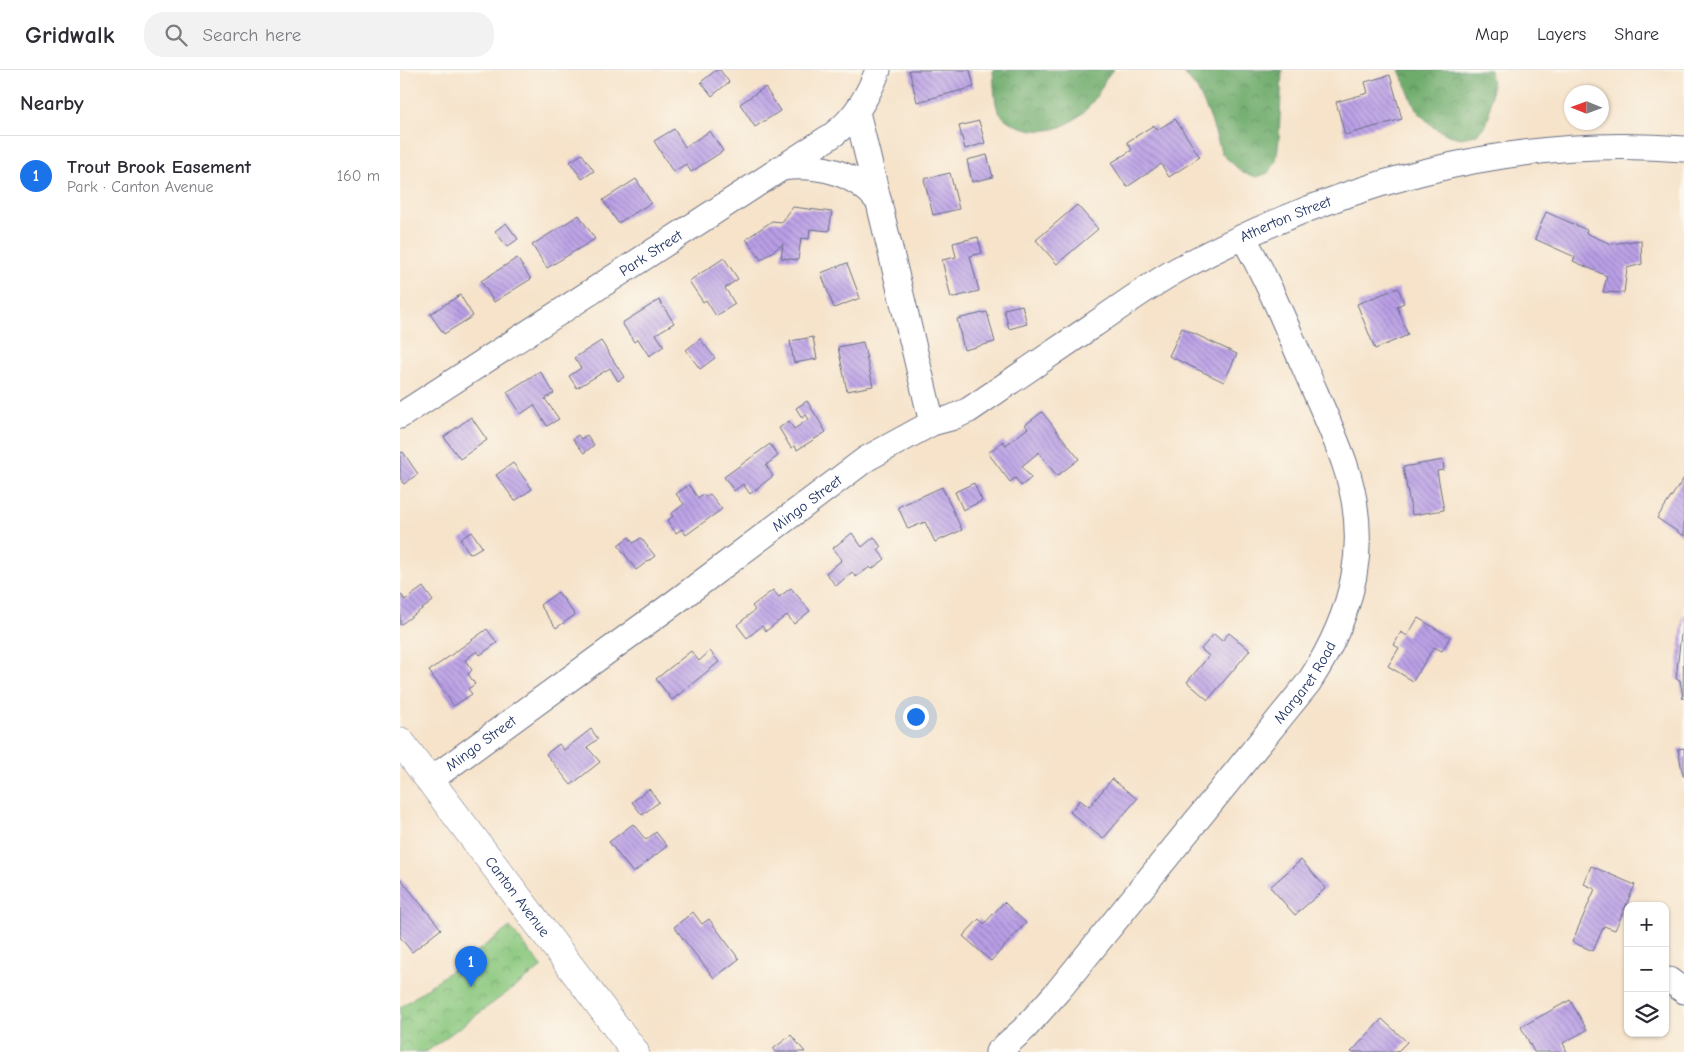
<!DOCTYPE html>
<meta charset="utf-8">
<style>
:root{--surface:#fff;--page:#f2f2f3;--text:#2b2b33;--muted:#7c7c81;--line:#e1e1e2;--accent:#1a73e8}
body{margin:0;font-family:"Comic Neue",sans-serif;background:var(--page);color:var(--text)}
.controls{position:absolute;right:15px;bottom:15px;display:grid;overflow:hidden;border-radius:10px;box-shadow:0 1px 4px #0004}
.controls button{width:45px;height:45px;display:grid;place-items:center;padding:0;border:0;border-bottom:1px solid var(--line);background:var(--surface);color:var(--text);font:25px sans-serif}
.compass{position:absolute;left:1164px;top:15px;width:45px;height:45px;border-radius:50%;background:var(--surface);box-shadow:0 1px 4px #0004;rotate:271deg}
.you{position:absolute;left:515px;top:646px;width:18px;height:18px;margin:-12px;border:4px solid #fff;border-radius:50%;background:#1a73e8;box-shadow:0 0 0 8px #1a73e833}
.badge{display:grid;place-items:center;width:32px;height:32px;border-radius:50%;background:var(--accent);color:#fff;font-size:16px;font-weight:700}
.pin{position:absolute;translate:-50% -41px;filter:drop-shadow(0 1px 2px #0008)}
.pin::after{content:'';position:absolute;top:26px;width:18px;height:15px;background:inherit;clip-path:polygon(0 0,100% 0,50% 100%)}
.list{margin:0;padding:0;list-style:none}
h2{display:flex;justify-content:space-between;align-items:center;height:65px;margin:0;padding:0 20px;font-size:21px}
h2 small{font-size:16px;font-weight:400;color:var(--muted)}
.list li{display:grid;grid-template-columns:32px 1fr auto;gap:15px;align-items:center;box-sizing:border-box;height:80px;padding:0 20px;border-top:1px solid var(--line)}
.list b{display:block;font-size:19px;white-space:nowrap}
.list p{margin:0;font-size:16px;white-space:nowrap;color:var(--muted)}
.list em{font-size:16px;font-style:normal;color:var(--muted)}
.icon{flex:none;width:28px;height:28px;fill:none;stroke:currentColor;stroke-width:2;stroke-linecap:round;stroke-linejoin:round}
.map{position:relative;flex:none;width:1284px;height:982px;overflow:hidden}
header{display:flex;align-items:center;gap:30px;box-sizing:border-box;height:70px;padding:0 25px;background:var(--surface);border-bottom:1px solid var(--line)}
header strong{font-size:24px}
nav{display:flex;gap:28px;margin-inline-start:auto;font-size:18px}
.search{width:350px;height:45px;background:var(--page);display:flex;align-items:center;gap:12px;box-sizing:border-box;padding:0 18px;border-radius:20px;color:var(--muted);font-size:19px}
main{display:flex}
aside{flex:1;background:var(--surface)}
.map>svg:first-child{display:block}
</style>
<header>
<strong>Gridwalk</strong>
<div class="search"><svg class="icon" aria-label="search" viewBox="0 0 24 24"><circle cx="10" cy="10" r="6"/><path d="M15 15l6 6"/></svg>Search here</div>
<nav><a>Map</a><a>Layers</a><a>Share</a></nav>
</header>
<main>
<aside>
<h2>Nearby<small></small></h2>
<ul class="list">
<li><span class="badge">1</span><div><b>Trout Brook Easement</b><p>Park · Canton Avenue</p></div><em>160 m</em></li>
</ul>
</aside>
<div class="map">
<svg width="1284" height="982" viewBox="0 0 1284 982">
<defs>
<pattern id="forest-crowns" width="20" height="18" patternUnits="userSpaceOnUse" patternTransform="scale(1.25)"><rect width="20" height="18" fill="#6eac6c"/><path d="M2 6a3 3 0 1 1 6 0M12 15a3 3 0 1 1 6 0" fill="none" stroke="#5a8c5c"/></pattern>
<pattern id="park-crowns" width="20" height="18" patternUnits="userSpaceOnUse" patternTransform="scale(1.25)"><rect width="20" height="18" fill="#89c77d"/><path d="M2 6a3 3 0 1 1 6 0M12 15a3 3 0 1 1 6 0" fill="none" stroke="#6fa26a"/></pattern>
<pattern id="building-back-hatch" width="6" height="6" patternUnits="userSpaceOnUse" patternTransform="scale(1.25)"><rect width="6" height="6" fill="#ba9fe6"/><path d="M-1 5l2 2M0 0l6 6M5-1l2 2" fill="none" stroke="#9682be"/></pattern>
</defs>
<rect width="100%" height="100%" fill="#fbf7ec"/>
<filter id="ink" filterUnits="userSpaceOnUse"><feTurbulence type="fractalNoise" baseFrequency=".02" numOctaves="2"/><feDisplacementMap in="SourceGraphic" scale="10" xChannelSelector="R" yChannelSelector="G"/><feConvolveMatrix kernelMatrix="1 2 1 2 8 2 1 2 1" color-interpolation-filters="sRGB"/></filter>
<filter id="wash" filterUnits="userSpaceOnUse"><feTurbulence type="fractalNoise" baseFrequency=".0096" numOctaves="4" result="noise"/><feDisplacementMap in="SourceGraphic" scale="20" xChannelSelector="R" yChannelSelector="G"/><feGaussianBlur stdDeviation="1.12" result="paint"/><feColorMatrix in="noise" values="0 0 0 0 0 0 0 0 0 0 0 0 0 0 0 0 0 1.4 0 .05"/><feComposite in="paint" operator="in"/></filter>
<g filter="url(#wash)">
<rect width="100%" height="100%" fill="#f6e3ca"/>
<path fill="url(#forest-crowns)" stroke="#446e65" d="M593 0H714C706 5 704 14 699 22 682 51 654 68 621 57 614 55 603 49 599 42 594 35 594 10 593 0Z
M780 0H882L879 70 876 91 868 103 857 107 843 103 822 84 810 47 797 19 785 4Z
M999 0H1090L1092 16 1089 46 1085 56 1076 65 1061 68 1048 65 1033 57 1016 40Z"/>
<path fill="url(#park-crowns)" stroke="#527b6e" d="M110 857 142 897 26 982H0V938Z"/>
<g id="blocks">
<path fill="url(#building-back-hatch)" d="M316 0H320L329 12 312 26 301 12Z
M509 0H570L574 17 517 32Z
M990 5 1002 49 945 65 936 32 968 23 965 12Z
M365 17 380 41 355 57 340 34Z
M775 49 800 87 769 107 761 94 727 117 711 93 732 80 727 72 754 55 757 60Z
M579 51 585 73 565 79 559 56Z
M274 59 285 77 310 61 323 81 291 102 286 94 273 102 254 71Z
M182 84 194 101 182 109 170 92Z
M587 85 593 107 572 112 567 90Z
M550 103 559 139 533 145 524 109Z
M236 109 251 133 218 153 203 130Z
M677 135 698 159 657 194 636 170Z
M393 137 432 142 429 161 410 159 409 169 401 168 398 190 381 188 383 174 361 190 346 169 372 151 382 152Z
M1146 142 1187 160 1186 163 1211 174 1241 170 1242 194 1227 198 1224 223 1203 222 1207 206 1173 191 1175 187 1135 169Z
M179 145 195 169 147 198 132 175Z
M106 153 118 169 107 177 95 161Z
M578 167 582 183 570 186 579 221 551 228 542 190 556 187 553 173Z
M117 188 131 209 94 232 81 211Z
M324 188 338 209 325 218 335 234 316 246 306 230 303 232 289 211Z
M447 193 460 228 434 238 421 203Z
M998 218 1004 233 997 236 1008 265 975 279 957 234Z
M60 225 73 246 44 264 30 244Z
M259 230 274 253 256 264 264 276 249 286 238 269 234 272 222 253Z
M622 235 627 254 609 259 604 239Z
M587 242 595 272 564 280 557 249Z
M782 258 837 284 824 312 769 286Z
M413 267 417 289 394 293 390 271Z
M300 269 315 288 300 299 286 280Z
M201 271 224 307 218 311 210 298 177 318 169 306 181 298 174 288Z
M463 272 473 316 447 321 438 277Z
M140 301 154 323 145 329 159 349 147 356 134 335 121 344 107 322Z
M407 331 426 362 397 380 395 376 391 378 379 358 389 351 394 359 409 349 406 345 402 348 396 338Z
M642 342 679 389 657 406 639 382 622 396 631 408 621 416 615 408 610 412 588 383 603 371 606 375 628 358 625 355Z
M71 347 87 370 60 389 44 367Z
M178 365 181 369 187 365 194 375 184 383 173 369Z
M370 374 378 386 366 395 373 406 350 424 343 414 334 421 324 407Z
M3 382 18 404 4 414 0 408V383Z
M1043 390 1044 400 1037 401 1044 440 1012 445 1003 397Z
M113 393 132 419 115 431 96 405Z
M1284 408V466L1257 448Z
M574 413 582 431 563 440 555 422Z
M289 415 298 428 303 424 305 427 310 424 322 439 286 465 282 459 276 463 267 451 273 446 271 444 284 434 276 424Z
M542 417 562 460 535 472 525 452 508 459 498 437Z
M72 462 82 477 70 484 60 469Z
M452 463 462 477 474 467 481 477 478 480 485 489 472 499 470 497 456 507 452 502 436 516 426 503 442 490 433 478Z
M229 467 233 473 241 468 255 486 236 500 218 475Z
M23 517 33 531 0 555V523L5 530Z
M391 518 410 541 394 554 387 545 366 561 362 556 347 568 337 555 355 540 352 536 373 520 379 527Z
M158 522 175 545 156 558 140 535Z
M1283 546H1284L1283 629 1280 610 1276 609Z
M1018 548 1050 567 1042 581 1034 577 1013 611 988 596 999 578 994 575 1001 562 1007 566Z
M87 559 97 573 80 585 77 581 65 590 72 600 68 604 75 614 68 619 72 624 54 636 29 601Z
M829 563 850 580 808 630 787 612 809 586 801 579 814 564 822 571Z
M291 581 299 591 310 581 319 592 272 630 256 609Z
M191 659 198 669 187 677 200 692 171 715 146 684 159 674 164 680Z
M1284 678V706H1283L1278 679Z
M712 709 737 729 703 769 670 742 680 730 689 737Z
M249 719 259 732 242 745 232 732Z
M233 754 246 770 256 762 267 776 233 803 209 772Z
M901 790 926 818 895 845 870 817Z
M1191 796 1235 815 1215 860 1204 856 1193 881 1172 872 1195 819 1184 814Z
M0 808 41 859 12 882 0 867Z
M604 832 626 853 591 891 563 866 579 849 584 854Z
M293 842 302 854 309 849 339 889 314 908 274 857Z
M1170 930 1187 960 1163 973 1167 982H1134L1121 957Z
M982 949 1007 972 997 982H951Z
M391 965 405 982H375L373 979Z"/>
</g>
</g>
<g filter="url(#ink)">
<use href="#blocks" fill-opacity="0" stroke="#686e84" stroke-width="1"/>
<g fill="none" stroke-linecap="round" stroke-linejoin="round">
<defs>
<g id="minor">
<path d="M457 42 532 353"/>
<path d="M381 98C418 93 455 102 479 132"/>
<path id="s1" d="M0 346 434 64C456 47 468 26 478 0"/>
<path id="s2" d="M29 711 274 533 466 389 532 353 551 348 569 340C610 312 651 284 692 256 720 237 747 217 777 200 931 116 1107 64 1284 79"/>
<path d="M1269 910 1284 921"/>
<path id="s3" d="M598 982 624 959 658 921 909 612C954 543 972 472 944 392 933 361 919 331 906 301 886 256 868 210 843 167"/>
</g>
<g id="secondary">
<path id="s4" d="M0 671 235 982"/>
</g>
</defs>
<use href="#minor" stroke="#686e84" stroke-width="27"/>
<use href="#secondary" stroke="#686e84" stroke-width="29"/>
<use href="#minor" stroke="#fff" stroke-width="25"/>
<use href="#secondary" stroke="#fff" stroke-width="28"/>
</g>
</g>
<g text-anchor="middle" stroke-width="4.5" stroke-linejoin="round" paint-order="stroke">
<g font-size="15" fill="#1b2f5e" stroke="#fbf7ec">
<text dy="5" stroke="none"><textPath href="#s2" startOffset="1028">Atherton Street</textPath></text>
<text dy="5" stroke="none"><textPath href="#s1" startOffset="299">Park Street</textPath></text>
<text dy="5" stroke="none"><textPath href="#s2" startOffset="469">Mingo Street</textPath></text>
<text dy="5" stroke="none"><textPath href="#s3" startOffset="481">Margaret Road</textPath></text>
<text dy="5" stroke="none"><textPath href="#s2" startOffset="64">Mingo Street</textPath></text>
<text dy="5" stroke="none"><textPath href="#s4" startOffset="195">Canton Avenue</textPath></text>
</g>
</g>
</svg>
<div class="controls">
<button>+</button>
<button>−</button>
<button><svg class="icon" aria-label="layers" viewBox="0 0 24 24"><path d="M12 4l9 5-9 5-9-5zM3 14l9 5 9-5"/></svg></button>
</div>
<svg class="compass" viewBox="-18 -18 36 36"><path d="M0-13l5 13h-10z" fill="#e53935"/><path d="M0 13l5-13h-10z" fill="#7c7c81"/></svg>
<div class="you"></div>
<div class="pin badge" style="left:71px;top:917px">1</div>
</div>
</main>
